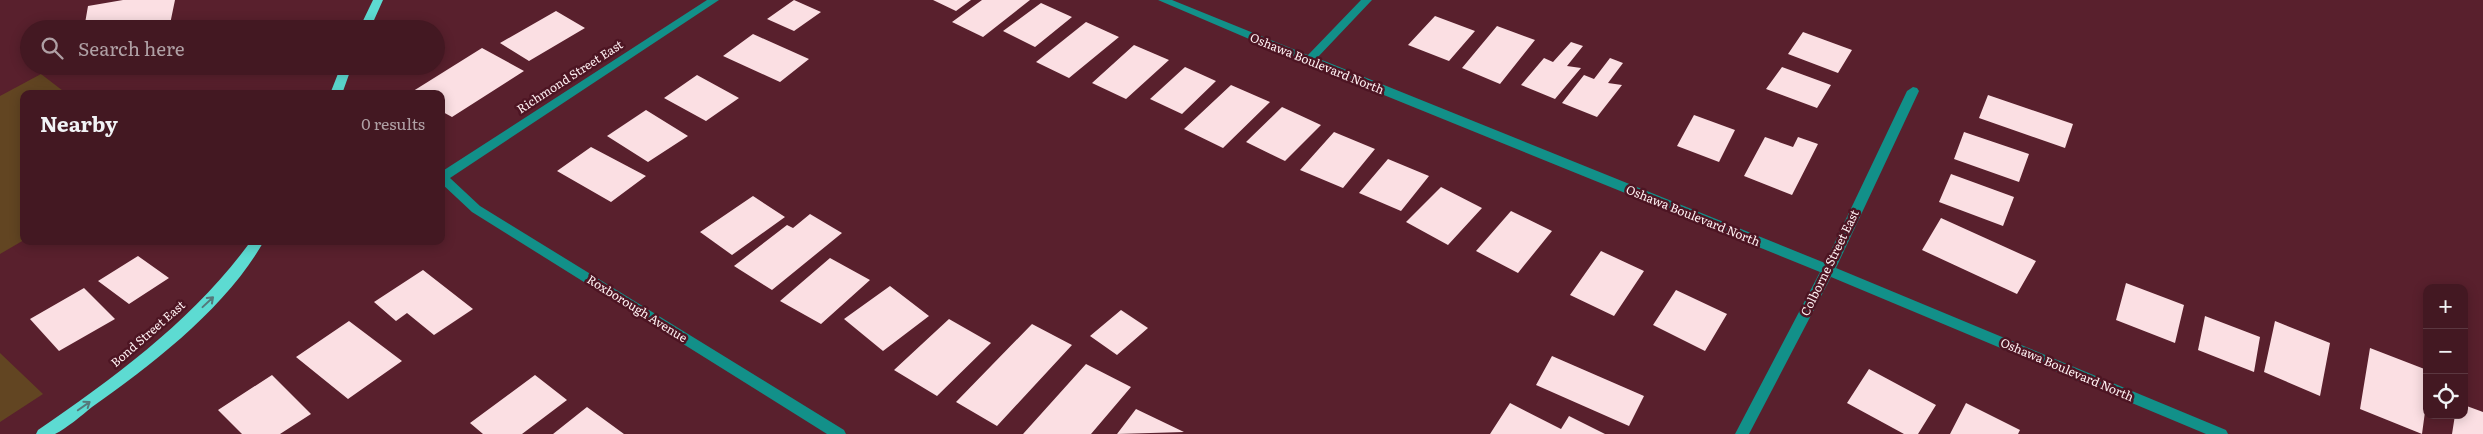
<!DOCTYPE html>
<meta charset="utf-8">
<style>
:root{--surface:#431822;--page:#4d252f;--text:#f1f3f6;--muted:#afa0a5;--line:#5b3740}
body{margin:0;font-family:Literata,serif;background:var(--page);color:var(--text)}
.controls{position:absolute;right:15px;bottom:15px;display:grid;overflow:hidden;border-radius:10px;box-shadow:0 2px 12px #0003}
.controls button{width:45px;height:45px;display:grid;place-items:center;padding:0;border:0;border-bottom:1px solid var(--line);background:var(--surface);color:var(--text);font:25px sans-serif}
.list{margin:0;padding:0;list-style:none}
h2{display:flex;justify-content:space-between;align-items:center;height:65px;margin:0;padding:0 20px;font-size:21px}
h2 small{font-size:16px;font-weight:400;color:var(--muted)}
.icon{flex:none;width:28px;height:28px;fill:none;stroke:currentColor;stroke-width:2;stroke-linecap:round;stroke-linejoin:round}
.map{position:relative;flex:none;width:2483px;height:434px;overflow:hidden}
.search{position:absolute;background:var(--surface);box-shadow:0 2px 12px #0003;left:20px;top:20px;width:425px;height:55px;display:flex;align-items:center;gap:12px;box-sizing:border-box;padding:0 18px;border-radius:28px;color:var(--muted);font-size:19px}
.panel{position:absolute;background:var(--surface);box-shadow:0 2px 12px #0003;left:20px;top:90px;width:425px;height:155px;border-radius:10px}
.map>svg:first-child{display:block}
</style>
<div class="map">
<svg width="2483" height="434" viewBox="0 0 2483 434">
<rect width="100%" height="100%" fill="#59202d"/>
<path fill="#624522" d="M41 74 67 94H24V240L0 254V96Z
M0 353 43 394 0 422Z"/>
<path fill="#fbdfe3" d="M123 0H175L169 29H84L88 6Z
M794 0 821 12 794 31 767 19Z
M933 0H971L956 11Z
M982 0H1030L983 37 952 22Z
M1041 3 1072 17 1035 47 1003 31Z
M556 11 585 28 529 61 500 43Z
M1435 16 1475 31 1449 61 1408 45Z
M1086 22 1119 37 1069 78 1036 62Z
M1497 26 1535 40 1500 84 1462 68Z
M1803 32 1852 50 1838 73 1788 54Z
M753 34 809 59 780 82 723 56Z
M1571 42 1583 46 1567 66 1581 68 1555 99 1521 85 1544 58 1553 62Z
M1134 45 1169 60 1126 99 1092 83Z
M482 48 524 71 452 117 441 111V94L410 93Z
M1610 58 1623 63 1608 83 1622 85 1597 117 1562 103 1584 75 1594 79Z
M1185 67 1216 81 1182 114 1150 99Z
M1782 67 1831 85 1817 108 1766 89Z
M697 75 739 98 706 121 664 98Z
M1231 85 1270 102 1223 148 1184 129Z
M1988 95 2073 124 2065 148 1979 118Z
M1282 107 1321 125 1285 161 1246 142Z
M646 110 688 136 648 162 607 136Z
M1694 115 1735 130 1719 162 1677 146Z
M1334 132 1375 149 1343 188 1300 170Z
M1964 132 2029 154 2019 182 1954 159Z
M1765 137 1793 147 1798 137 1818 144 1792 195 1744 176Z
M591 147 646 176 611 202 557 171Z
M1388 159 1429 176 1401 211 1359 193Z
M1951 174 2014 197 2003 226 1939 202Z
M1441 187 1482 208 1448 245 1406 222Z
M753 196 785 217 732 255 700 232Z
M1511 211 1552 231 1518 273 1476 251Z
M810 214 842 233 772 290 734 266 787 225 793 228Z
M1941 218 2036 261 2017 294 1922 250Z
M1601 251 1644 271 1614 316 1570 295Z
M138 256 169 278 129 304 98 281Z
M830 258 870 280 821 324 780 301Z
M423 270 473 309 434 335 407 313 396 321 374 302Z
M2126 283 2184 305 2175 343 2116 320Z
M890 286 929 316 883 351 844 319Z
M84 288 115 319 59 351 30 319Z
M1676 290 1727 314 1705 351 1653 325Z
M1121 310 1148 328 1117 355 1090 336Z
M2205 316 2260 337 2254 372 2198 350Z
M949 319 991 343 937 396 894 370Z
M349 321 402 361 348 399 296 357Z
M2275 321 2330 343 2320 396 2264 372Z
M1032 324 1072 345 997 426 956 402Z
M2370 348 2427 370V397L2422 434 2360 409Z
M1552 356 1644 396 1629 426 1536 385Z
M1086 364 1131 387 1091 434H1023Z
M1869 369 1936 405 1918 434H1904L1847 403Z
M272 375 311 414 280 434H242L218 410Z
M535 375 567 400 522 434H483L470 423Z
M1510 403 1561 429 1569 416 1605 434H1490Z
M1966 403 2020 430 2018 434H1950Z
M2464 405 2483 412V434H2452L2455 415H2464Z
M587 407 624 434H553Z
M1136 409 1184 432 1117 434Z"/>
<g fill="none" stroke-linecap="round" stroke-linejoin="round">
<path fill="#129089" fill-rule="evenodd" d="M707 0H719L450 178 480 206 844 430 846 434H827L472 212 441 183V172Z
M1158 0H1172L1308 55 1361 0H1372L1317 58 1825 263 1907 91 1913 87 1917 88 1919 91 1836 268 2226 430 2228 434H2206L1831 277 1749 434H1735L1820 272 1305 63Z"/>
<path fill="#5ddbd2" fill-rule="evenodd" d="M373 0H383L370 29H359Z
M341 66H352L342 94H330Z
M251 241H264C226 308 154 363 92 407 82 415 66 429 55 434 50 434 41 434 36 434L38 430C117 376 194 319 251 241Z"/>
</g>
<defs><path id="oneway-shaft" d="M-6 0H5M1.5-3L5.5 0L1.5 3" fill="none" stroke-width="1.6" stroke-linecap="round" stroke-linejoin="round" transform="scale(1.25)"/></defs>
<g stroke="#55787a">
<use href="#oneway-shaft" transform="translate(208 302) rotate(-43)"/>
<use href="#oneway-shaft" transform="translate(84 406) rotate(-35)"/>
</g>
<g text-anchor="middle" stroke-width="5" stroke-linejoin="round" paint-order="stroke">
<g font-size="12" fill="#feeff1" stroke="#4d1523">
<text transform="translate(1317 64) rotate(22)" y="4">Oshawa Boulevard North</text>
<text transform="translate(570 77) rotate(-33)" y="4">Richmond Street East</text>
<text transform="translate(1693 216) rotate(22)" y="4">Oshawa Boulevard North</text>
<text transform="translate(1830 263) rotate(-64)" y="4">Colborne Street East</text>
<text transform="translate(637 309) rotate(32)" y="4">Roxborough Avenue</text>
<text transform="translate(148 334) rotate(-41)" y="4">Bond Street East</text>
<text transform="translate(2067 370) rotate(23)" y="4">Oshawa Boulevard North</text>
</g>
</g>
</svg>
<div class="controls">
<button>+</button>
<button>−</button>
<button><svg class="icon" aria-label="locate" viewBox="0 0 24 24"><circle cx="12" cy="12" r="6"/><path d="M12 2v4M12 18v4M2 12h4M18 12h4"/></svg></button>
</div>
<div class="search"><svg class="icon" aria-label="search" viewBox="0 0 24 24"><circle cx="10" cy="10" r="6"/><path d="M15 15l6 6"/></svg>Search here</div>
<section class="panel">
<h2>Nearby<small>0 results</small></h2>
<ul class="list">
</ul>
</section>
</div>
